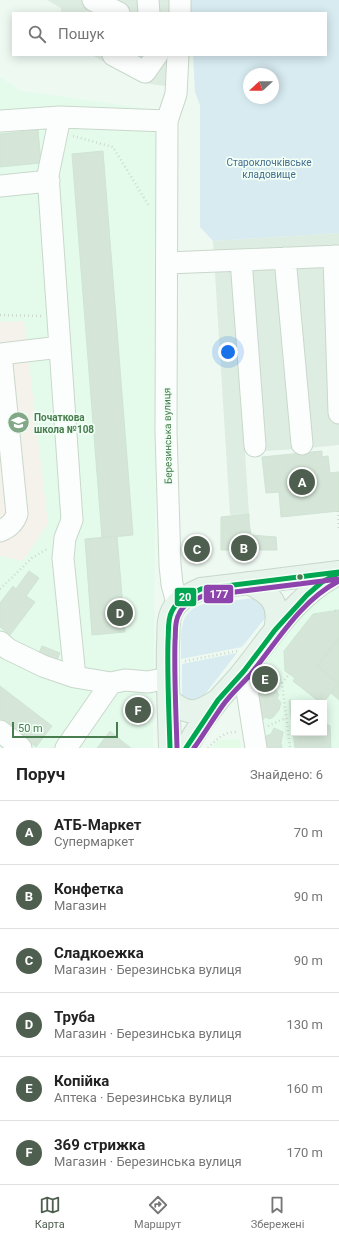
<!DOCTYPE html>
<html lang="uk">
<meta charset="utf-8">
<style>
:root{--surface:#fff;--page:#f6f6f6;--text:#222;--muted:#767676;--line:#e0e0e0;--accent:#4e5e4f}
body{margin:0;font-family:Roboto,sans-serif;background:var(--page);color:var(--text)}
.controls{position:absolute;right:12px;bottom:12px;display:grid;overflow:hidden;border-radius:0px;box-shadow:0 2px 10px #0003}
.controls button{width:36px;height:36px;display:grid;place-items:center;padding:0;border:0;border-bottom:1px solid var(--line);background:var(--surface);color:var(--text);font:20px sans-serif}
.compass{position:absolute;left:243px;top:68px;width:36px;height:36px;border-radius:50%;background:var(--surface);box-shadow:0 2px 10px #0003;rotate:249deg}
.scale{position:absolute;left:12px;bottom:10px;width:106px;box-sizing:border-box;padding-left:4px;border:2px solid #497c4e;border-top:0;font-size:11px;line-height:14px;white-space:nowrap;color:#497c4e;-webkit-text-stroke:3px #f1fff6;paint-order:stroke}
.you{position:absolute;left:228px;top:352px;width:14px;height:14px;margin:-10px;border:3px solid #fff;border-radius:50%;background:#1a73e8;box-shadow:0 0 0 6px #1a73e833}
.badge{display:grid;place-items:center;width:26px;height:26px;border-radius:50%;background:var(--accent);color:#fff;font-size:13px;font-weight:700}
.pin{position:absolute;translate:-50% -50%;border:2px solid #fff;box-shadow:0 1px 4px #0006}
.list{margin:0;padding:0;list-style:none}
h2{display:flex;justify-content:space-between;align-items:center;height:52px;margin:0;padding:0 16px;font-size:17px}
h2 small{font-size:13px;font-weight:400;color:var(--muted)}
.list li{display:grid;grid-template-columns:26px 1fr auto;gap:12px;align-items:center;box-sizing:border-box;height:64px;padding:0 16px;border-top:1px solid var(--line)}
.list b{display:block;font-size:15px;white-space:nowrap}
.list p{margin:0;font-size:13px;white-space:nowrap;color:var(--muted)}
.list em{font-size:13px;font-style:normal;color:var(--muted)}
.icon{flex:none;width:22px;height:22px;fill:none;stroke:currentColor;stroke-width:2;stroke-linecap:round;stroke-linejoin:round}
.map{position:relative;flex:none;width:339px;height:748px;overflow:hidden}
.search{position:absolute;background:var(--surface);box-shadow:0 2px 10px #0003;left:12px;right:12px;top:12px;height:44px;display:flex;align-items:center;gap:10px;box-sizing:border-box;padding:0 14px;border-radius:0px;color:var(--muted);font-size:15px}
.sheet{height:436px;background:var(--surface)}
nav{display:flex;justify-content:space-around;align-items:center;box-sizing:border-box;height:56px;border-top:1px solid var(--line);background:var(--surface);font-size:11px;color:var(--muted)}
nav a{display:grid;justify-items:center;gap:2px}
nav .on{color:var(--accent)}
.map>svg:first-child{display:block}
</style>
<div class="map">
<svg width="339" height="748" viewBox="0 0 339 748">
<rect width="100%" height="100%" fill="#eef9f2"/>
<path fill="#e4fbeb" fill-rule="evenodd" d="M0 77 21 91 159 110 153 748H0Z
M339 587V748H262L254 682 257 665 317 598ZM294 703H324V733H294Z"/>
<path fill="#e4fce7" d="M240 739 241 748H211L218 740Z"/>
<path fill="#deede2" d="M47 0H170V13H61V8Z
M92 55H168L165 86 143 83Z
M339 233V445L299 449 245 452 249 514 230 515 213 241Z"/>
<path fill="#f5f2eb" d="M24 321 48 524 23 561 0 556V322Z"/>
<path fill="#d7ebf0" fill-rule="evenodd" d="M190 0H339V233L213 241 200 227V105L195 92 193 55H326V13H190ZM249 74H273V98H249Z
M255 598 266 609V617L242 647 181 659C182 634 176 612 204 604Z
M237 653 202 698 195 702 182 697V664Z"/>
<path fill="#d5e6d8" stroke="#cfe4d3" d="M38 130 41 163 0 167V134Z
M103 151 133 535 102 538 72 154Z
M322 451V457L328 456 330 473 339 472V511L281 517 279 492 266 493 262 457Z
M249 514V522L251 535 276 537 277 550H221V517Z
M117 536 125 632 92 635 85 539Z
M208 540 209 556 186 557 185 542Z
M29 571 39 578 26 596 35 602 10 635 0 627V603L13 586 16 589Z
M339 610V638L317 666 339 683 323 703H321L293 681 295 678 285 671 284 651 313 614Z
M339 638V684L317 666Z
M42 646 60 653 56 662 38 655Z
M339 683V700L331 693Z
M0 686 52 726 36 747 0 718Z
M270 689H275L279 695 277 698 281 703 280 706 279 710 273 717 270 719 265 717 262 721 256 696 261 691Z
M289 700H293L297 703H294V733H324V722L330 726 331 748H295Z
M274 728 283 732 281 743 282 748H267L266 736 271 734Z
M110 731 123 742 131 748H97Z"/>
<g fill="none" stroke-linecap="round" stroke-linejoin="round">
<defs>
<path id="minor" d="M93 0 119 13
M148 0 149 13
M180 13V0
M113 55 145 72 157 55
M0 121 60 117
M0 186 49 181
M334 256 339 413
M285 258 302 444
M241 260 255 446
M167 263 339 256
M0 354 60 347
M0 531C9 527 14 523 17 514L1 354
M177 603 172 584 170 565 166 432 167 121 176 94 178 55
M0 642 8 649 43 666 75 677 111 683 125 680 148 682 168 678
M244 671 256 748
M75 677 63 558 65 538 72 520 48 175 60 117 167 121
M0 731 21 748
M66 748 111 683"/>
<path id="major" d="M248 583C271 593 281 604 275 630
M169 700C189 717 198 713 218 700
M170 748C169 713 167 679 168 644 169 633 167 621 172 611 178 599 190 594 201 589L339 572
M186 748C195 732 207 714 219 699 227 689 237 680 245 669 272 635 296 596 336 575"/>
</defs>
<use href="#minor" stroke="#c9d8cb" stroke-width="23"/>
<use href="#major" stroke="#c6d8c9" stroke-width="24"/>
<path stroke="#ccdacd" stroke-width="2.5" stroke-dasharray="1 3" stroke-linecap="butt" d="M73 136 113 147 149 206
M0 315 42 316
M338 511 339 531
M0 589 32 558 47 549
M335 611 339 610
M185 661 237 651
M268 668 282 683 290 748
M282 683 289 674
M268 726 286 718
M208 748C216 740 225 731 237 732"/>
<use href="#minor" stroke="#fcfefd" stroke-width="21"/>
<use href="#major" stroke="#e6f4eb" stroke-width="22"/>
<defs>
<path id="bus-1" d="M170 748C169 712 167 676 168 641 169 631 167 620 172 611 178 599 190 594 201 589L339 572
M186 748 218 700 244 671 275 630 307 595 322 582 339 573"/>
<path id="bus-2" d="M177 748C176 712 174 676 175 641 176 632 174 622 179 614 183 604 194 600 203 596L339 579
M194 748C204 734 213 719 223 705 231 694 241 685 250 675 277 642 300 601 339 581"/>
</defs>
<use href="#bus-1" stroke="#f1fff6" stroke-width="8"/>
<use href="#bus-2" stroke="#f1fff6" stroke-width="8"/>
<use href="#bus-1" stroke="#00a651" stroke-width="5"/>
<use href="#bus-2" stroke="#8e44ad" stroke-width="5"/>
</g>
<defs>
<symbol id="school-disc" viewBox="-11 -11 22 22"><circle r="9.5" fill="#83a887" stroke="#f1fff6"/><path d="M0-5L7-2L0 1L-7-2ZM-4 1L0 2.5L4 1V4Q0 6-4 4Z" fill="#fff"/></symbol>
</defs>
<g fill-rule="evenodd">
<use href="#school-disc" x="6" y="410" width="25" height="25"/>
</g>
<circle fill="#497c4e" stroke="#f1fff6" stroke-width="1.5" cx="300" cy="577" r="3.5"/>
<g text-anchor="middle" stroke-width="3.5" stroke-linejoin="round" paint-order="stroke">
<g font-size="10" fill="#456e90" stroke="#f1fff6">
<text x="269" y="166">Староклочківське<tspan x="269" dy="12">кладовище</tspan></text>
</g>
<g font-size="10" font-weight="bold" fill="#497c4e" stroke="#f1fff6" text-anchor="start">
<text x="34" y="421">Початкова<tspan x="34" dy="12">школа №108</tspan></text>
</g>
<g font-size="10" fill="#497c4e" stroke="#f1fff6">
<text transform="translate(167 436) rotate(-91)" y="4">Березинська вулиця</text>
</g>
</g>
<g stroke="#f1fff6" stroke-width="1.5">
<rect x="203" y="584" width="31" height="20" rx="4" fill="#8e44ad"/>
<rect x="174" y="587" width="23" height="20" rx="4" fill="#00a651"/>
</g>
<g font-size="11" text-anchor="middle" font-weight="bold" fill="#fff">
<text x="219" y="598">177</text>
<text x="185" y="601">20</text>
</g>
</svg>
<div class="controls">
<button><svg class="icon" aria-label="layers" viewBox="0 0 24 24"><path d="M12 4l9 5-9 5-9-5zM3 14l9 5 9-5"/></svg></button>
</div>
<svg class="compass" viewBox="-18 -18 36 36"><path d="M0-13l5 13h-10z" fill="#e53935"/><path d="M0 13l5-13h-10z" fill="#767676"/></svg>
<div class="scale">50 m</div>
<div class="you"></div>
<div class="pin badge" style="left:302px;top:482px">A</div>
<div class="pin badge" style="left:244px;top:548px">B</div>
<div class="pin badge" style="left:197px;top:549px">C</div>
<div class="pin badge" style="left:120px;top:613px">D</div>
<div class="pin badge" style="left:265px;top:679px">E</div>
<div class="pin badge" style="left:138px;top:710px">F</div>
<div class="search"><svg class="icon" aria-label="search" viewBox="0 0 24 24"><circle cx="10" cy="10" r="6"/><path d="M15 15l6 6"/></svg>Пошук</div>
</div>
<section class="sheet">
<h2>Поруч<small>Знайдено: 6</small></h2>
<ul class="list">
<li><span class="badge">A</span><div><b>АТБ-Маркет</b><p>Супермаркет</p></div><em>70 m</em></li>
<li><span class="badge">B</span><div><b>Конфетка</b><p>Магазин</p></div><em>90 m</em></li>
<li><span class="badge">C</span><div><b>Сладкоежка</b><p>Магазин · Березинська вулиця</p></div><em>90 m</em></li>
<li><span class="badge">D</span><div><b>Труба</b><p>Магазин · Березинська вулиця</p></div><em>130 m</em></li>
<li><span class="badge">E</span><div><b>Копійка</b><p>Аптека · Березинська вулиця</p></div><em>160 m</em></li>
<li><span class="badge">F</span><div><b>369 стрижка</b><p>Магазин · Березинська вулиця</p></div><em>170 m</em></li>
</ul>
</section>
<nav>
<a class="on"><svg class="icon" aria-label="map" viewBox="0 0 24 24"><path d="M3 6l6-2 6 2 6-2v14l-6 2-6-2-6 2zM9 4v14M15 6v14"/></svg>Карта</a>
<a><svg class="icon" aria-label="directions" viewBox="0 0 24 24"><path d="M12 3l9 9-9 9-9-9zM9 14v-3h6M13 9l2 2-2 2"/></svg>Маршрут</a>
<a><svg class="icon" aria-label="saved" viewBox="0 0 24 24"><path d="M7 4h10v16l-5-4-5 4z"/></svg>Збережені</a>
</nav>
